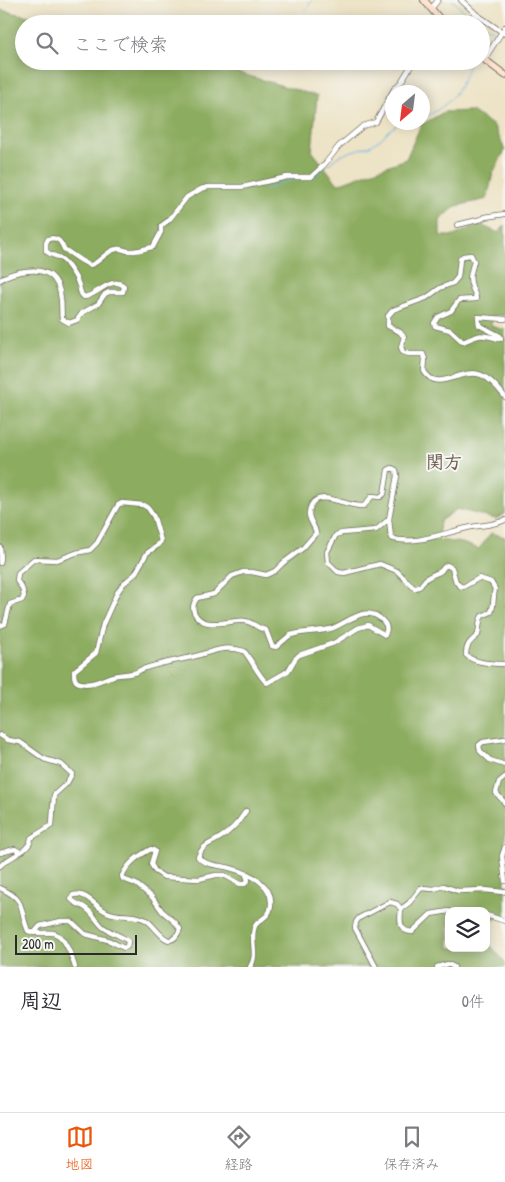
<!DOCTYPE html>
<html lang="ja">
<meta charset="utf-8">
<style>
:root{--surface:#fff;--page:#f7f7f7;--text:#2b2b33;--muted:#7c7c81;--line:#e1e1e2;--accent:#ea580c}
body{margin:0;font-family:"Patrick Hand","Klee One",sans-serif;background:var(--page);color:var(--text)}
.controls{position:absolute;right:15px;bottom:15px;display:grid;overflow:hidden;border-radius:10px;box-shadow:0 2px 12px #0003}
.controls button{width:45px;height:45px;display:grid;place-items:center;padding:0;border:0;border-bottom:1px solid var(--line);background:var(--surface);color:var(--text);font:25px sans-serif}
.compass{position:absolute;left:385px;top:85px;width:45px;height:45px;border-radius:50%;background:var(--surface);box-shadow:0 2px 12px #0003;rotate:208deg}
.scale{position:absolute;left:15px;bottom:12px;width:122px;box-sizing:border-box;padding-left:5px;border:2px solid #2b2b2b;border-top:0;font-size:14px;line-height:18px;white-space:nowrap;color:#2b2b2b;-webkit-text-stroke:4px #f6f6f2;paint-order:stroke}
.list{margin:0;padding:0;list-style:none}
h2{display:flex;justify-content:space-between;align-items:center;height:65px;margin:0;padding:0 20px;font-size:21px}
h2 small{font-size:16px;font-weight:400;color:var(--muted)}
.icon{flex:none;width:28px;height:28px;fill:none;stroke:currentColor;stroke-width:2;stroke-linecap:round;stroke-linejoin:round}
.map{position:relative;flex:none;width:505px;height:967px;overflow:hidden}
.search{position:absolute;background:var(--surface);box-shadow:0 2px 12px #0003;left:15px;right:15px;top:15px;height:55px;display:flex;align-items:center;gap:12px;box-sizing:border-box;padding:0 18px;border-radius:28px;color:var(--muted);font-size:19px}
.sheet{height:145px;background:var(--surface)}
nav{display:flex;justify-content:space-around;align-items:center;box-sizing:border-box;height:70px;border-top:1px solid var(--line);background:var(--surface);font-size:14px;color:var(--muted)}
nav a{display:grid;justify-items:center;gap:2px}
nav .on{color:var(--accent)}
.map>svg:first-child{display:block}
</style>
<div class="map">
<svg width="505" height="967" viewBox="0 0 505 967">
<rect width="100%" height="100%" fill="#f6f6f2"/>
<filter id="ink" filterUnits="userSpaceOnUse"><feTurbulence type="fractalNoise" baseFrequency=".02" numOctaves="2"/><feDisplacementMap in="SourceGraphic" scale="10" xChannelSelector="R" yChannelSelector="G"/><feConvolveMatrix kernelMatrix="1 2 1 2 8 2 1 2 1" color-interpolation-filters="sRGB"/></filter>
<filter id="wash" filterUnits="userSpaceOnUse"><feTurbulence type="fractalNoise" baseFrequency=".0096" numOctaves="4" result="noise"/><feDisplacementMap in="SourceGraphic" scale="20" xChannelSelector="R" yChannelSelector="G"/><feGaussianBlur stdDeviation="1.12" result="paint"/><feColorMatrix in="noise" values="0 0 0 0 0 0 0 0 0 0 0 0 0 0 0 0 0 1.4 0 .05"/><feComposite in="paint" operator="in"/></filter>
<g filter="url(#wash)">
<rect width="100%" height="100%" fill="#ede3c6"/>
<path fill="#8cac5f" stroke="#5c6c45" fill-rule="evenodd" d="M0 10 66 24H24V61H198L317 96 312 151 338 184 406 159 421 125 444 112 471 111 494 126 505 150 493 173 487 199 456 206 440 220V236H454L478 224 499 233 505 225V315L493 316 491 326 505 330V514L496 519 457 509 440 521 438 540 462 543 479 549 491 533 505 537V918L500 917 487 923 490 945 505 962V967H0ZM449 911H486V948H449Z"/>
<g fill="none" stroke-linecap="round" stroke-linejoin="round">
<path stroke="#6db4e4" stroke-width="1" d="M452 0 474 20 481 24
M306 10 312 0
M481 24 498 33
M422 118C451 106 461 89 470 61
M265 190 287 181 313 178 337 157 352 151 370 146 382 138 388 131 401 122"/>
</g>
</g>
<g filter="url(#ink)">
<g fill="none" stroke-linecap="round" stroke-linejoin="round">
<defs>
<path id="minor" d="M461 0 476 14 505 34
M431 9 438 0
M484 60 505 27
M457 225 482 219 485 217 505 214
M0 280C8 274 17 272 26 271 47 268 59 277 61 299 62 306 61 312 62 319L69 323 77 320 82 313 98 304 105 294 109 292H123L124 286C111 275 97 296 84 297 79 293 81 289 78 283 76 276 70 269 66 263 60 255 52 257 46 251V243L48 239C57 236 61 241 64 249 69 252 86 265 90 265 99 264 106 250 117 249 121 248 125 251 129 251 137 252 145 248 153 247L161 232V226L169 220 187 197 201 189 208 187H242L287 177H311L324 165 339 146 363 126 376 122 394 89 401 82 414 61
M505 319 478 317 479 325 500 336 501 338 499 339C480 334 481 334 463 342L450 330 435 326 434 323 438 317 451 311 459 300 476 299C476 294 473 291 472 287 468 278 472 269 474 261L471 255 463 256 460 259 458 277 453 283 440 288 426 298 393 310 388 316V326L400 332 404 337 401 347 403 352 409 354H423L425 359 424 371C436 393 461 369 478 374 488 376 499 389 505 397
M389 519 376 530 342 533 336 535 327 552 328 562 338 572 344 573 380 564 397 571 414 588C422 588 421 583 426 579 430 575 436 574 441 571L444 567 447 565 452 568 456 582 460 586 463 587 479 578 491 582 495 589C493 597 494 607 491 612L482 616 480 620 478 635C471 641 466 644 466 655 474 663 494 664 505 664
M0 547 1 558 0 563
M0 626 5 624 10 604 22 600 24 596 22 588 17 581 18 573 34 559 57 560 76 553 90 550 97 543 118 505 122 503 143 505 148 508 154 517 161 541 157 546 147 553 135 574 123 584 117 593 103 624 96 653 74 671C74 676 74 682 80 683 93 686 102 679 113 676 120 674 126 675 133 673 137 673 139 670 143 669 159 663 176 661 192 657 211 653 223 644 244 651 251 659 260 678 267 683L288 671 295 659 299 655 334 643 358 628 368 625 385 635C388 629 387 625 383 621 366 602 347 624 330 629 317 632 303 631 291 635 285 638 281 644 276 647L272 646 266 630C258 629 253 622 245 621 232 619 202 632 194 612 192 607 194 602 197 598L214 594 232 576 243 572H252L266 575 275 571 283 563 303 548 316 533C315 526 310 522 309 515 309 511 310 507 312 504 321 489 348 508 364 506L372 496 380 497 384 494 388 470 392 468 396 470 397 476 389 519 391 538C413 546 444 533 467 528 481 525 491 526 505 520
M0 735 8 740 20 742 44 759 61 764 72 774 67 783 54 795 52 825 31 838C30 852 9 856 0 866
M505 739 483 742 479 745 480 751 490 760 505 765
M505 777 499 782 496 793 505 803
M246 811C239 822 229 833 218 839 206 846 204 844 198 857 205 866 219 865 230 868 249 873 277 885 270 910 268 918 259 919 255 926 249 939 259 955 250 967
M505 847 502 856 505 881
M0 853 15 849 20 852
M0 888C28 901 18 907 28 931 37 935 44 932 53 933 65 935 72 957 75 967
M449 911 431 914 412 932C398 931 400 919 401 909L409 903 421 888 434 889 444 886 458 891 485 890 503 892 505 891
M486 915 505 921
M34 933 40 926 61 921H71L85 934 108 940 124 948 127 947 128 941C120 935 111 933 103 927 96 921 93 912 84 907 79 904 75 904 71 899L73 895C87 891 96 908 107 912 120 918 133 913 146 920 156 925 169 956 180 929L175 922 162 911 152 897 136 884 123 879 122 876C128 863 138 856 151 849L155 851 151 864 155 871 164 877 199 879 216 875H224L240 884H245L248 880 246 875
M376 967 355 928 356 922 359 918 390 902 397 904 401 909
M437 967 448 964 454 967"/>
<path id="secondary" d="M424 0 444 24
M481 57 505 75"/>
</defs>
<use href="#minor" stroke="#6f6b61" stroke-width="6"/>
<use href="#secondary" stroke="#6f6b61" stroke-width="8"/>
<use href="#minor" stroke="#fff" stroke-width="4.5"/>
<use href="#secondary" stroke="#fde4d0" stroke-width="6"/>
</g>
</g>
<g text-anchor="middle" stroke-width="4" stroke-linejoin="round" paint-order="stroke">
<g font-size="18" font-weight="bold" fill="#6c5b4d" stroke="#f6f6f2">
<text x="444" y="468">関方</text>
</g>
</g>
</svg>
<div class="controls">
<button><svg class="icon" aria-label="layers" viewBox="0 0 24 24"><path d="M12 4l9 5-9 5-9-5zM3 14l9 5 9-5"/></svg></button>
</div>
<svg class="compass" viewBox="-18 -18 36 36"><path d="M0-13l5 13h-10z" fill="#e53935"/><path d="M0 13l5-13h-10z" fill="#7c7c81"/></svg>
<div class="scale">200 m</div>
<div class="search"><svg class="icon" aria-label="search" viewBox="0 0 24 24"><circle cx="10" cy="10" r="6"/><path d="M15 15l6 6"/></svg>ここで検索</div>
</div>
<section class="sheet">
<h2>周辺<small>0件</small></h2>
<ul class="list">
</ul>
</section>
<nav>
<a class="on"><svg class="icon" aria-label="map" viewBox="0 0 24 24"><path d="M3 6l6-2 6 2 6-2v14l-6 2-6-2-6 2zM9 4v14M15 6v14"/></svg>地図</a>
<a><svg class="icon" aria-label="directions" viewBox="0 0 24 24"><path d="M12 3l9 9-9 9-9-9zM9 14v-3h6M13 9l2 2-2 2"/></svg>経路</a>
<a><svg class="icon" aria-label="saved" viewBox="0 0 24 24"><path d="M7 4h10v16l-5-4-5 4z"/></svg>保存済み</a>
</nav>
